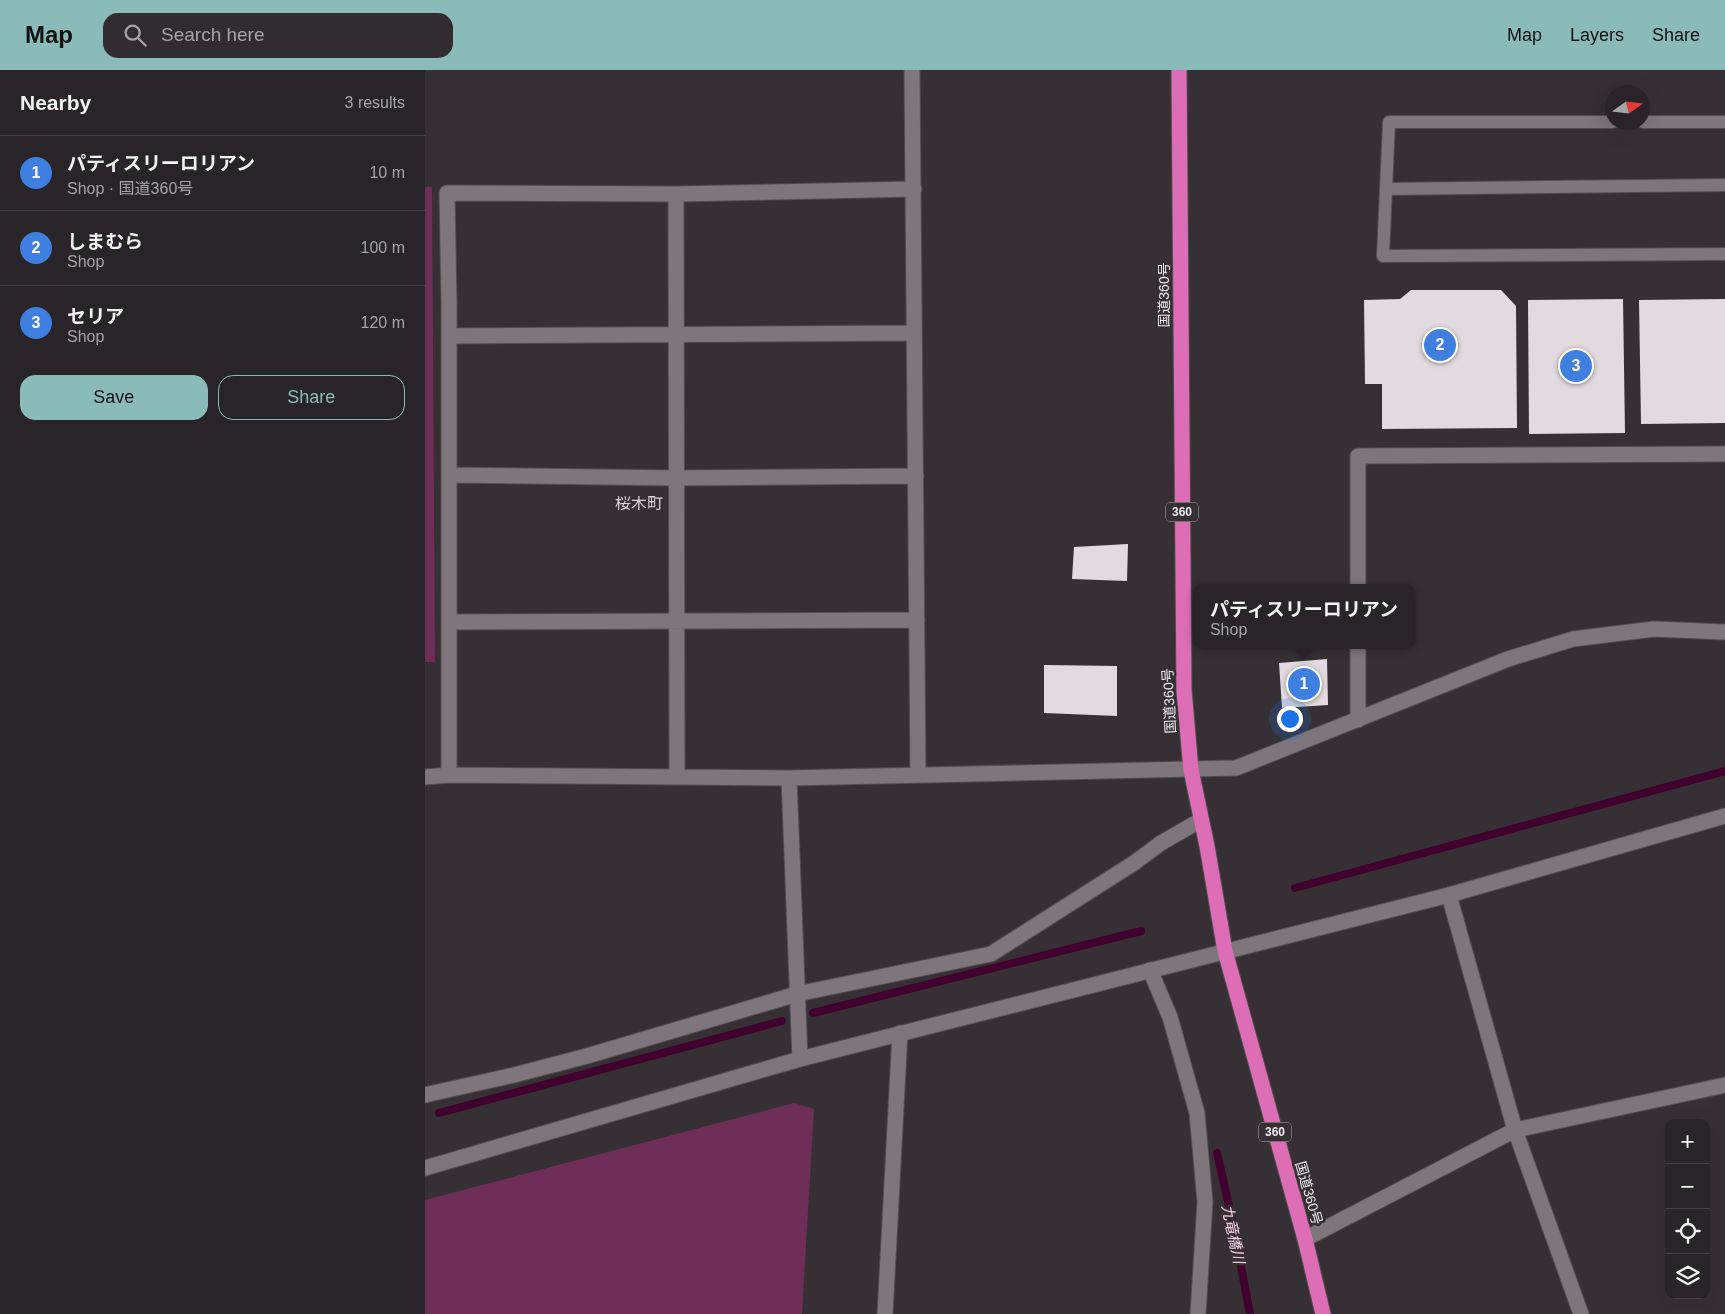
<!DOCTYPE html>
<meta charset="utf-8">
<style>
:root{--surface:#282427;--page:#302c2f;--text:#f1f3f6;--muted:#a5a4a7;--line:#444144;--accent:#8bbbb9}
body{margin:0;font-family:Helvetica,"Noto Sans JP",sans-serif;background:var(--page);color:var(--text)}
.controls{position:absolute;right:15px;bottom:15px;display:grid;overflow:hidden;border-radius:10px;box-shadow:0 5px 20px #0002}
.controls button{width:45px;height:45px;display:grid;place-items:center;padding:0;border:0;border-bottom:1px solid var(--line);background:var(--surface);color:var(--text);font:25px sans-serif}
.compass{position:absolute;left:1180px;top:15px;width:45px;height:45px;border-radius:50%;background:var(--surface);box-shadow:0 5px 20px #0002;rotate:76deg}
.you{position:absolute;left:864px;top:648px;width:18px;height:18px;margin:-12px;border:4px solid #fff;border-radius:50%;background:#1a73e8;box-shadow:0 0 0 8px #1a73e833}
.badge{display:grid;place-items:center;width:32px;height:32px;border-radius:50%;background:var(--accent);color:#fff;font-size:16px;font-weight:700}
.pin{position:absolute;translate:-50% -50%;border:2px solid #fff;box-shadow:0 1px 5px #0006}
.popup{position:absolute;left:768px;top:514px;width:222px;height:65px;box-sizing:border-box;display:grid;place-content:center;border-radius:10px;background:var(--surface);filter:drop-shadow(0 1px 4px #0005);font-size:16px;white-space:nowrap;color:var(--muted)}
.popup b{font-size:19px;color:var(--text)}
.popup::after{content:'';position:absolute;left:50%;top:100%;margin-left:-10px;border:10px solid transparent;border-top-color:var(--surface)}
.list{margin:0;padding:0;list-style:none}
h2{display:flex;justify-content:space-between;align-items:center;height:65px;margin:0;padding:0 20px;font-size:21px}
h2 small{font-size:16px;font-weight:400;color:var(--muted)}
.list li{display:grid;grid-template-columns:32px 1fr auto;gap:15px;align-items:center;box-sizing:border-box;height:75px;padding:0 20px;border-top:1px solid var(--line)}
.list b{display:block;font-size:19px;white-space:nowrap}
.list p{margin:0;font-size:16px;white-space:nowrap;color:var(--muted)}
.list em{font-size:16px;font-style:normal;color:var(--muted)}
.actions{display:flex;gap:10px;padding:15px 20px}
.actions a{flex:1;padding:11px 0;border:1px solid var(--accent);border-radius:15px;text-align:center;font-size:18px;color:var(--accent)}
.actions .main{background:var(--accent);color:#111}
.icon{flex:none;width:28px;height:28px;fill:none;stroke:currentColor;stroke-width:2;stroke-linecap:round;stroke-linejoin:round}
.map{position:relative;flex:none;width:1300px;height:1244px;overflow:hidden}
header{display:flex;align-items:center;gap:30px;box-sizing:border-box;height:70px;padding:0 25px;background:var(--accent);color:#111}
header strong{font-size:24px}
nav{display:flex;gap:28px;margin-inline-start:auto;font-size:18px}
.search{width:350px;height:45px;background:var(--page);display:flex;align-items:center;gap:12px;box-sizing:border-box;padding:0 18px;border-radius:15px;color:var(--muted);font-size:19px}
main{display:flex}
aside{flex:1;background:var(--surface)}
.map>svg:first-child{display:block}
</style>
<header>
<strong>Map</strong>
<div class="search"><svg class="icon" aria-label="search" viewBox="0 0 24 24"><circle cx="10" cy="10" r="6"/><path d="M15 15l6 6"/></svg>Search here</div>
<nav><a>Map</a><a>Layers</a><a>Share</a></nav>
</header>
<main>
<aside>
<h2>Nearby<small>3 results</small></h2>
<ul class="list">
<li><span class="badge" style="background:#3f7fe0">1</span><div><b>パティスリーロリアン</b><p>Shop · 国道360号</p></div><em>10 m</em></li>
<li><span class="badge" style="background:#3f7fe0">2</span><div><b>しまむら</b><p>Shop</p></div><em>100 m</em></li>
<li><span class="badge" style="background:#3f7fe0">3</span><div><b>セリア</b><p>Shop</p></div><em>120 m</em></li>
</ul>
<div class="actions"><a class="main">Save</a><a>Share</a></div>
</aside>
<div class="map">
<svg width="1300" height="1244" viewBox="0 0 1300 1244">
<rect width="100%" height="100%" fill="#363034"/>
<path fill="#6e2e58" d="M0 117H7L10 592H0Z
M369 1033 389 1039 377 1244H0V1130Z"/>
<g fill="none" stroke-linecap="round" stroke-linejoin="round">
<path stroke="#41012f" stroke-width="8" d="M870 818 1300 701
M388 943 716 861
M14 1043 357 951
M792 1083 807 1149 825 1244"/>
</g>
<path fill="#e2dade" d="M986 220H1076L1091 236 1092 358 957 359V314H940L939 230 975 229Z
M1198 229 1200 363 1104 364 1103 230Z
M1300 229V353L1216 354 1214 230Z
M703 474 702 511 647 509 649 477Z
M902 589 903 635 857 638 854 593Z
M619 595 692 596V646L619 643Z"/>
<g fill="none" stroke-linecap="round" stroke-linejoin="round">
<defs>
<path id="lane" d="M1188 52H964L958 186 1300 184
M1218 52H1300
M961 119 1300 115"/>
<path id="street" d="M487 0 493 704
M251 124 489 119
M24 266 489 263
M24 405 252 408 491 406
M933 518V386L1300 384
M24 552 492 550
M933 575V650
M24 705V232L22 123 251 124 252 707
M0 707 24 705 364 708 811 698 1083 589 1148 569 1229 559 1300 562
M364 708 375 989
M1024 825 1090 1060 1156 1244
M725 900 745 947 772 1043 780 1132 773 1244
M0 1025 89 1005 162 986 372 924 566 884 709 793 736 773 776 750
M880 1169 1090 1060 1300 1015
M460 1244 475 963"/>
<path id="secondary" d="M0 1098 375 989 1024 825 1300 746"/>
<path id="highway" d="M754 0 759 620 766 700 782 776 800 881 880 1169 898 1244"/>
</defs>
<use href="#lane" stroke="#544e51" stroke-width="14"/>
<use href="#street" stroke="#544e51" stroke-width="17"/>
<use href="#secondary" stroke="#544e51" stroke-width="17"/>
<use href="#highway" stroke="#544e51" stroke-width="17"/>
<use href="#lane" stroke="#7e767b" stroke-width="12"/>
<use href="#street" stroke="#7e767b" stroke-width="15"/>
<use href="#secondary" stroke="#7e767b" stroke-width="15"/>
<use href="#highway" stroke="#dd6eb6" stroke-width="15"/>
</g>
<g text-anchor="middle" stroke-width="5" stroke-linejoin="round" paint-order="stroke">
<g fill="#363034" stroke="#b5b1b4" stroke-width="1">
<rect x="741" y="432.5" width="32" height="19" rx="4"/>
<rect x="834" y="1052.5" width="32" height="19" rx="4"/>
</g>
<g font-size="12" font-weight="bold" fill="#ece8eb">
<text x="757" y="446">360</text>
<text x="850" y="1066">360</text>
</g>
<g font-size="14" fill="#ece8eb" stroke="#363034">
<text transform="translate(739 225) rotate(-90)" y="5">国道360号</text>
<text transform="translate(744 631) rotate(-93)" y="5">国道360号</text>
<text transform="translate(884 1123) rotate(74)" y="5">国道360号</text>
</g>
<g font-size="15" font-style="italic" fill="#fdd5ec" stroke="#363034">
<text transform="translate(808 1164) rotate(78)" y="5">九竜橋川</text>
</g>
<g font-size="16" fill="#d9d1d5" stroke="#363034">
<text x="214" y="439">桜木町</text>
</g>
</g>
</svg>
<div class="controls">
<button>+</button>
<button>−</button>
<button><svg class="icon" aria-label="locate" viewBox="0 0 24 24"><circle cx="12" cy="12" r="6"/><path d="M12 2v4M12 18v4M2 12h4M18 12h4"/></svg></button>
<button><svg class="icon" aria-label="layers" viewBox="0 0 24 24"><path d="M12 4l9 5-9 5-9-5zM3 14l9 5 9-5"/></svg></button>
</div>
<svg class="compass" viewBox="-18 -18 36 36"><path d="M0-13l5 13h-10z" fill="#e53935"/><path d="M0 13l5-13h-10z" fill="#a5a4a7"/></svg>
<div class="you"></div>
<div class="pin badge" style="left:879px;top:614px;background:#3f7fe0">1</div>
<div class="popup"><b>パティスリーロリアン</b>Shop</div>
<div class="pin badge" style="left:1015px;top:275px;background:#3f7fe0">2</div>
<div class="pin badge" style="left:1151px;top:296px;background:#3f7fe0">3</div>
</div>
</main>
